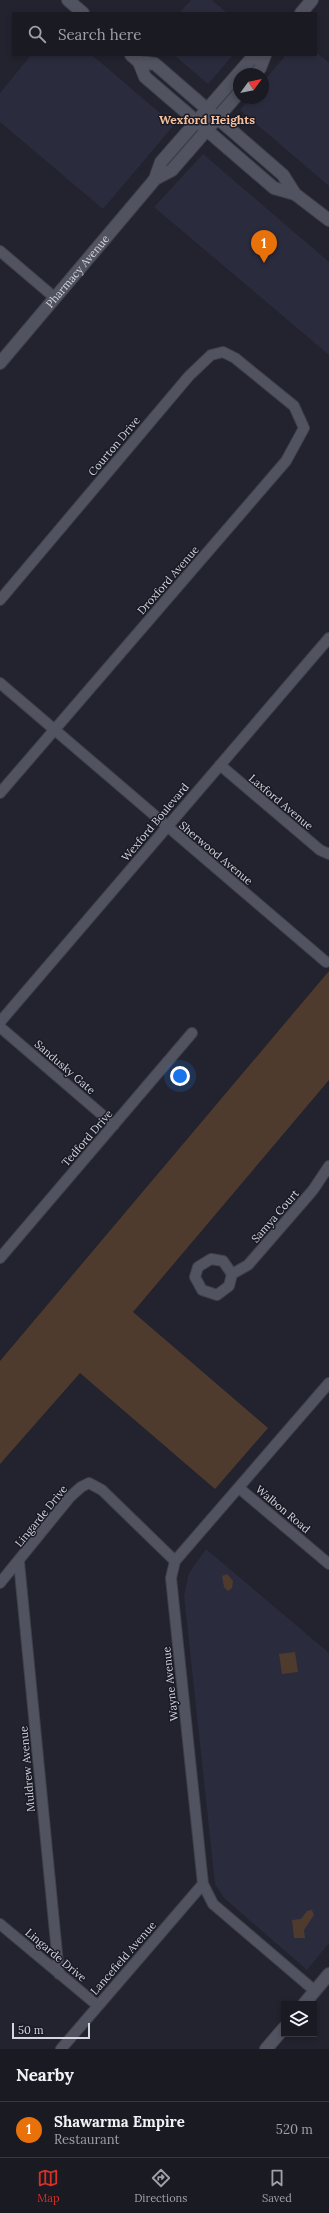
<!DOCTYPE html>
<style>
:root{--surface:#1a1a23;--page:#272730;--text:#f1f3f6;--muted:#9fa1a6;--line:#383841;--accent:#d93025}
body{margin:0;font-family:Lora,serif;background:var(--page);color:var(--text)}
.controls{position:absolute;right:12px;bottom:12px;display:grid;overflow:hidden;border-radius:0px;box-shadow:0 2px 6px #0003}
.controls button{width:36px;height:36px;display:grid;place-items:center;padding:0;border:0;border-bottom:1px solid var(--line);background:var(--surface);color:var(--text);font:20px sans-serif}
.compass{position:absolute;left:233px;top:68px;width:36px;height:36px;border-radius:50%;background:var(--surface);box-shadow:0 2px 6px #0003;rotate:57deg}
.scale{position:absolute;left:12px;bottom:10px;width:78px;box-sizing:border-box;padding-left:4px;border:2px solid #d4d5dd;border-top:0;font-size:11px;line-height:14px;white-space:nowrap;color:#d4d5dd;-webkit-text-stroke:3px #191a25;paint-order:stroke}
.you{position:absolute;left:180px;top:1076px;width:14px;height:14px;margin:-10px;border:3px solid #fff;border-radius:50%;background:#1a73e8;box-shadow:0 0 0 6px #1a73e833}
.badge{display:grid;place-items:center;width:26px;height:26px;border-radius:50%;background:var(--accent);color:#fff;font-size:13px;font-weight:700}
.pin{position:absolute;translate:-50% -33px;filter:drop-shadow(0 1px 2px #0008)}
.pin::after{content:'';position:absolute;top:21px;width:14px;height:12px;background:inherit;clip-path:polygon(0 0,100% 0,50% 100%)}
.list{margin:0;padding:0;list-style:none}
h2{display:flex;justify-content:space-between;align-items:center;height:52px;margin:0;padding:0 16px;font-size:17px}
h2 small{font-size:13px;font-weight:400;color:var(--muted)}
.list li{display:grid;grid-template-columns:26px 1fr auto;gap:12px;align-items:center;box-sizing:border-box;height:56px;padding:0 16px;border-top:1px solid var(--line)}
.list b{display:block;font-size:15px;white-space:nowrap}
.list p{margin:0;font-size:13px;white-space:nowrap;color:var(--muted)}
.list em{font-size:13px;font-style:normal;color:var(--muted)}
.icon{flex:none;width:22px;height:22px;fill:none;stroke:currentColor;stroke-width:2;stroke-linecap:round;stroke-linejoin:round}
.map{position:relative;flex:none;width:329px;height:2049px;overflow:hidden}
.search{position:absolute;background:var(--surface);box-shadow:0 2px 6px #0003;left:12px;right:12px;top:12px;height:44px;display:flex;align-items:center;gap:10px;box-sizing:border-box;padding:0 14px;border-radius:0px;color:var(--muted);font-size:15px}
.sheet{height:108px;background:var(--surface)}
nav{display:flex;justify-content:space-around;align-items:center;box-sizing:border-box;height:56px;border-top:1px solid var(--line);background:var(--surface);font-size:11px;color:var(--muted)}
nav a{display:grid;justify-items:center;gap:2px}
nav .on{color:var(--accent)}
.map>svg:first-child{display:block}
</style>
<div class="map">
<svg width="329" height="2049" viewBox="0 0 329 2049">
<rect width="100%" height="100%" fill="#22232f"/>
<path fill="#2a2b3d" d="M191 0H212L227 13H179Z
M316 52 329 63V186L240 110 250 98H263V82L286 55H316Z
M31 55H92L174 125 103 209 0 122V93Z
M174 55H233L208 84Z
M203 154 329 262V355L154 207Z
M206 1549 329 1653V1943L307 1970 224 1898 215 1884 184 1595 189 1573Z"/>
<path fill="#4f3b2e" d="M329 971V1080L133 1312 268 1428 215 1489 80 1373 0 1464V1361Z
M227 1574 233 1581 232 1588 228 1591 224 1587 222 1576Z
M295 1652 298 1672 282 1674 279 1654Z
M312 1910 314 1915 304 1930 305 1938H294L292 1920 301 1919 307 1911Z"/>
<g fill="none" stroke-linecap="round" stroke-linejoin="round">
<defs>
<path id="street" d="M0 251 54 297
M0 600 189 376 211 355 223 352 235 358 294 406 304 428 286 461 0 793
M0 683 326 962
M220 765 320 850 329 854
M0 1022 329 638
M0 1027 114 1125
M0 1258 192 1033
M232 1274 223 1261 211 1259 198 1267 195 1277 202 1290 217 1295 229 1286 232 1274 248 1265 313 1190 329 1166
M239 1488 329 1564
M19 1562 59 1974
M0 1583 70 1497 81 1487 89 1483 102 1490 175 1561
M0 1924 97 2005
M315 1991 213 1904 203 1884 171 1578 175 1561 329 1383
M61 2049 203 1884"/>
<g id="secondary">
<path d="M68 0 83 13"/>
<path d="M301 13 312 0"/>
<path d="M131 55 139 62 155 64 283 175 295 194 329 220"/>
<path d="M139 62 145 77 274 188 295 194"/>
<path d="M255 74 260 68 265 55"/>
<path d="M155 179 161 162 251 59 261 55"/>
<path id="s1" d="M0 363 151 184 155 179 172 170 239 93"/>
<path d="M304 2004 329 1974"/>
<path d="M266 2049 284 2028"/>
</g>
</defs>
<use href="#street" stroke="#40404a" stroke-width="12"/>
<use href="#secondary" stroke="#40404a" stroke-width="14"/>
<use href="#street" stroke="#515360" stroke-width="10"/>
<use href="#secondary" stroke="#515360" stroke-width="12"/>
</g>
<g text-anchor="middle" stroke-width="3" stroke-linejoin="round" paint-order="stroke">
<g font-size="11" fill="#d4d5dd" stroke="#191a25">
<text dy="4" stroke="none"><textPath href="#s1" startOffset="120">Pharmacy Avenue</textPath></text>
<text transform="translate(114 446) rotate(-50)" y="4">Courton Drive</text>
<text transform="translate(168 580) rotate(-49)" y="4">Droxford Avenue</text>
<text transform="translate(281 802) rotate(40)" y="4">Laxford Avenue</text>
<text transform="translate(155 822) rotate(-50)" y="4">Wexford Boulevard</text>
<text transform="translate(216 853) rotate(40)" y="4">Sherwood Avenue</text>
<text transform="translate(65 1067) rotate(41)" y="4">Sandusky Gate</text>
<text transform="translate(87 1138) rotate(-49)" y="4">Tedford Drive</text>
<text transform="translate(275 1216) rotate(-49)" y="4">Samya Court</text>
<text transform="translate(283 1509) rotate(40)" y="4">Walbon Road</text>
<text transform="translate(41 1516) rotate(-51)" y="4">Lingarde Drive</text>
<text transform="translate(170 1684) rotate(-96)" y="4">Wayne Avenue</text>
<text transform="translate(27 1769) rotate(-95)" y="4">Muldrew Avenue</text>
<text transform="translate(56 1955) rotate(40)" y="4">Lingarde Drive</text>
<text transform="translate(123 1958) rotate(-49)" y="4">Lancefield Avenue</text>
</g>
<g font-size="12" font-weight="bold" fill="#f7c09c" stroke="#191a25">
<text x="207" y="124">Wexford Heights</text>
</g>
</g>
</svg>
<div class="controls">
<button><svg class="icon" aria-label="layers" viewBox="0 0 24 24"><path d="M12 4l9 5-9 5-9-5zM3 14l9 5 9-5"/></svg></button>
</div>
<svg class="compass" viewBox="-18 -18 36 36"><path d="M0-13l5 13h-10z" fill="#e53935"/><path d="M0 13l5-13h-10z" fill="#9fa1a6"/></svg>
<div class="scale">50 m</div>
<div class="you"></div>
<div class="pin badge" style="left:264px;top:263px;background:#e8710a">1</div>
<div class="search"><svg class="icon" aria-label="search" viewBox="0 0 24 24"><circle cx="10" cy="10" r="6"/><path d="M15 15l6 6"/></svg>Search here</div>
</div>
<section class="sheet">
<h2>Nearby<small></small></h2>
<ul class="list">
<li><span class="badge" style="background:#e8710a">1</span><div><b>Shawarma Empire</b><p>Restaurant</p></div><em>520 m</em></li>
</ul>
</section>
<nav>
<a class="on"><svg class="icon" aria-label="map" viewBox="0 0 24 24"><path d="M3 6l6-2 6 2 6-2v14l-6 2-6-2-6 2zM9 4v14M15 6v14"/></svg>Map</a>
<a><svg class="icon" aria-label="directions" viewBox="0 0 24 24"><path d="M12 3l9 9-9 9-9-9zM9 14v-3h6M13 9l2 2-2 2"/></svg>Directions</a>
<a><svg class="icon" aria-label="saved" viewBox="0 0 24 24"><path d="M7 4h10v16l-5-4-5 4z"/></svg>Saved</a>
</nav>
